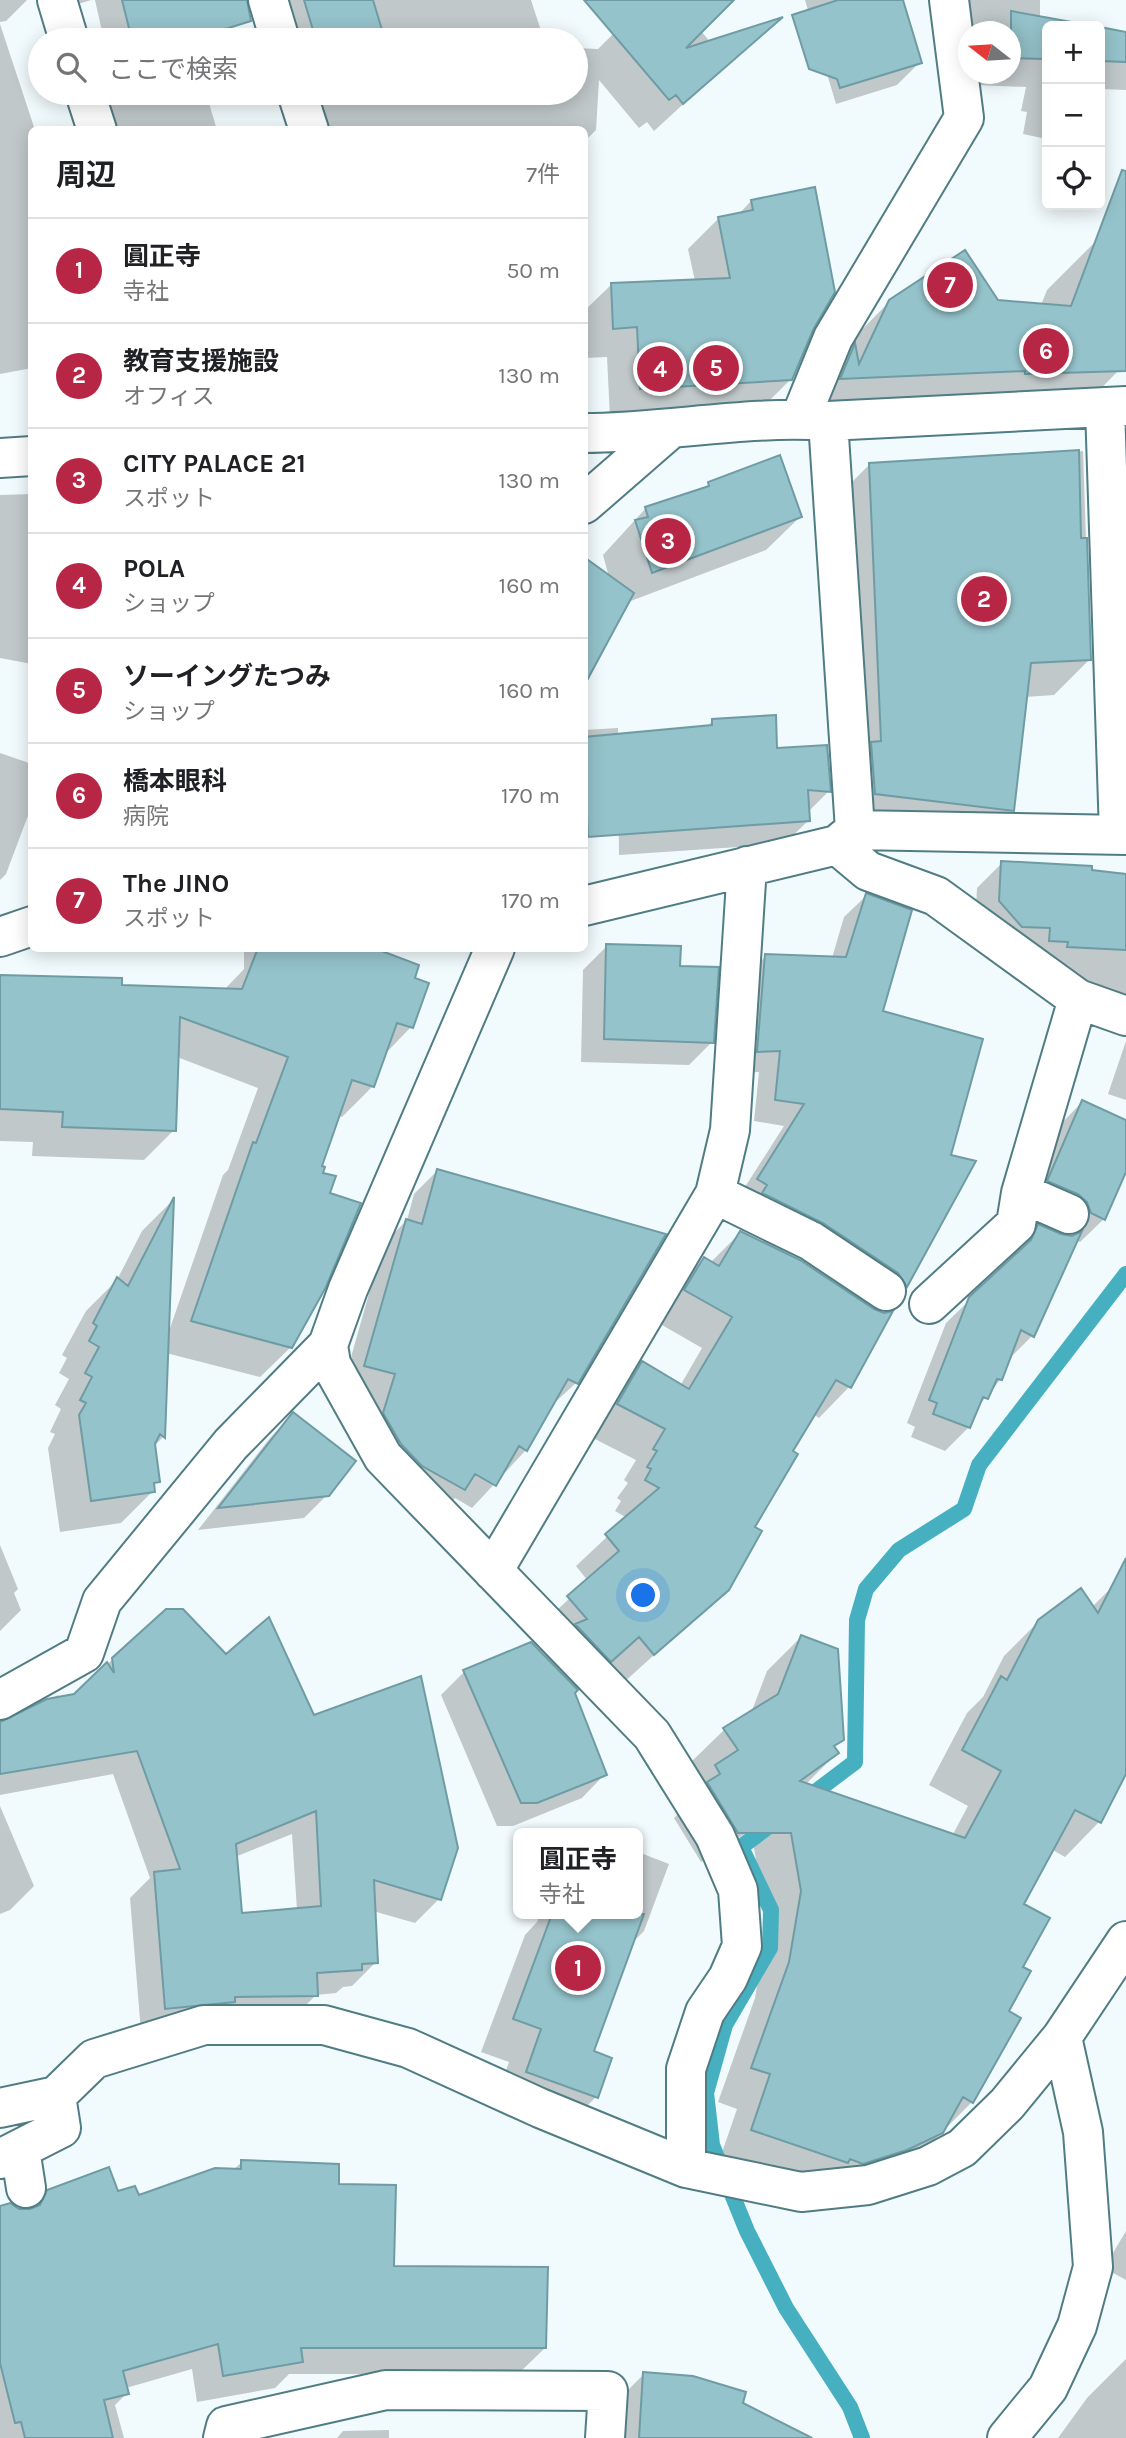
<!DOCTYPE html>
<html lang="ja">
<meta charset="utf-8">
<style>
:root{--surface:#fff;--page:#f6f6f6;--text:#202124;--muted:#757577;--line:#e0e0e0;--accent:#b72644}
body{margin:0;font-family:Karla,"Noto Sans JP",sans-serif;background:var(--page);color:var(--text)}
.controls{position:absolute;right:21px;top:21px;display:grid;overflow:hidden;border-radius:10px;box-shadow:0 4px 18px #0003}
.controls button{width:63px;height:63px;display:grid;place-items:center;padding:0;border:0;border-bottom:2px solid var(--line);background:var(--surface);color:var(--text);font:35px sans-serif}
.compass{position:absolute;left:958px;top:21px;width:63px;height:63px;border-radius:50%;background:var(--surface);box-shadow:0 4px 18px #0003;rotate:287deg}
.you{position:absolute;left:644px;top:1596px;width:24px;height:24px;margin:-18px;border:5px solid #fff;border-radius:50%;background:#1a73e8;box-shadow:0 0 0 10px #1a73e833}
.badge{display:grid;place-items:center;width:46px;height:46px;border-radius:50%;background:var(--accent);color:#fff;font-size:23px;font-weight:700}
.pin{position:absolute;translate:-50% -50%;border:4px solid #fff;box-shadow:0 2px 7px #0006}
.popup{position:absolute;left:513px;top:1828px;width:130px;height:91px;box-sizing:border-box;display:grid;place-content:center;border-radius:10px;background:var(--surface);filter:drop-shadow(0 2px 5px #0005);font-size:23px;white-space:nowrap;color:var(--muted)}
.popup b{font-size:26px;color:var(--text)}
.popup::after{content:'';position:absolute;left:50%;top:100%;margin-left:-14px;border:14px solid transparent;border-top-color:var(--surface)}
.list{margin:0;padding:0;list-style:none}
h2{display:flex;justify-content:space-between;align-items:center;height:91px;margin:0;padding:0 28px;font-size:30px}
h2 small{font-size:23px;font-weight:400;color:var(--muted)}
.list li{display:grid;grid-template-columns:46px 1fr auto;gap:21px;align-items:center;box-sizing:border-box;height:105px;padding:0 28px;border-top:2px solid var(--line)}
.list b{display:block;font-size:26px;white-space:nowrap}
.list p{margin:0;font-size:23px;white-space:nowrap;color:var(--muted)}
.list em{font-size:23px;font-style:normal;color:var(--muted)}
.icon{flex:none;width:38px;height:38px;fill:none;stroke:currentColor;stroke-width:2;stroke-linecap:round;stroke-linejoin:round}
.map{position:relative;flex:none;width:1126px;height:2438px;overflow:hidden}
.search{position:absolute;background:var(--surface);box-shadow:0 4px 18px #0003;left:28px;top:28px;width:560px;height:77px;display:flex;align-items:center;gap:18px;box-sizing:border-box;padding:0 24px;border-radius:38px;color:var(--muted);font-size:26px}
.panel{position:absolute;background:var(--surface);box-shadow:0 4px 18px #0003;left:28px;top:126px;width:560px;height:826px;border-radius:10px}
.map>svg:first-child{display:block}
</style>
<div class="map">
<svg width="1126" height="2438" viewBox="0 0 1126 2438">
<rect width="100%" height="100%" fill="#f1fafc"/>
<path fill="#0003" fill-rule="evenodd" d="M0 0H27L6 21 0 22Z
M71 0H91L72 6Z
M95 0H205L215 31 206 40H104Z
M268 0H531L544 40H281Z
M625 0H732L701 31 728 63 654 131 647 122 639 128 599 80 596 130 584 142V130H324L298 93H576V48L598 49 613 34Z
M805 0H903L920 62 897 85 836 104Z
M948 0H1040V18L1084 26H1047V139L1023 134 1027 112 1021 111 1026 87 951 84ZM968 32H1010V74H968Z
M0 24 35 130H32V368L0 374Z
M1100 29 1126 34V90L1102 89 1100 94Z
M98 93H206L217 130H109Z
M751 201 811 329 791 379 760 410 610 418 607 357 584 358V311L611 285 695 281 688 249 719 218 738 215Z
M1097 240 1126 249V352L1119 370 1069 421 792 428 840 352 890 301 1041 305 1047 290Z
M1083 451 1090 659 1054 695 1025 697 1013 810 977 846 839 830 834 500 870 464Z
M709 484 800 517 766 550 628 602 609 577 603 555 646 508 702 491Z
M32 494V664L0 658V495Z
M712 721 776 750 829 791 807 813 808 821 784 844 619 855 618 772 584 839V730L618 728V736L706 728Z
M0 753 32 764V805L6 874 0 880Z
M1002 863 1126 873V1018L1079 1002 1080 974 1044 972 975 926 977 888Z
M866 896 881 1012 948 1157 974 1162 905 1286 884 1307 736 1201 784 1126 754 1121 759 1072 736 1073 744 978 766 956 832 958 844 917Z
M607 946 712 1042 689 1065 581 1062 583 970Z
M244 948H382L380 953 412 979 411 1027 384 1055 372 1087 342 1117 338 1116 320 1167 291 1347 260 1377 166 1353 163 1437 154 1446 158 1481 152 1486 153 1491 121 1523 60 1532 48 1448 55 1434 50 1432 61 1409 55 1405 69 1379 59 1373 67 1358 62 1355 86 1311 117 1280 142 1231 172 1201 168 1334 223 1175 228 1170 258 1088 177 1057 174 1130 144 1160 32 1156 33 1142 0 1141V977L120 987 224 990 244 969Z
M1126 1041V1100L1108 1094Z
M1082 1102 1126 1122V1167L1104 1219 1080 1242 1076 1240 1032 1336 1008 1360 1001 1379 976 1409 969 1427 945 1451 911 1437 915 1427 907 1423 946 1323 1009 1262 1015 1250 1039 1226 1068 1237 1064 1225 1025 1204 1059 1126Z
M437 1171 663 1235 576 1383 551 1406 526 1450 472 1508 455 1498 441 1512 361 1437 373 1397 342 1389 383 1244 407 1220 414 1194Z
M740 1233 849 1387 819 1418 813 1414 752 1527 727 1589 622 1684 608 1667 573 1693 605 1774 582 1798 513 1826H497L441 1695 464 1672 544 1657 554 1647 538 1628 588 1581 576 1566 627 1518 615 1511 621 1501 617 1498 628 1483 624 1480 636 1460 587 1435 611 1394 642 1364 680 1386 702 1348 655 1321 673 1289 704 1259 710 1263Z
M293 1414 328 1494 304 1518 198 1530 270 1438Z
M0 1545 18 1589 14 1593 21 1610 0 1631Z
M1113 1586 1126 1593V1760L1122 1777 1099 1822 1065 1857 1051 1849 1021 1905V1968L972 2102 907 2167 812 2196 718 2164 737 2109 718 2102 755 1998 767 1926 751 1830 701 1862 674 1818 685 1807 690 1763 725 1729 751 1713 767 1671 801 1637 842 1739 833 1748 837 1753 805 1785 952 1836 968 1806 929 1785 967 1713 983 1697 1004 1656 1039 1621 1092 1607Z
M226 1656 314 1717 439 1899 415 1923 373 1911 376 1962 352 1986 343 1987 336 1993 316 1995 292 2019 141 2032 130 1898 150 1878 113 1774 0 1795V1725L58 1695 59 1698 75 1695 113 1659ZM292 1834 297 1910 241 1915 235 1857Z
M0 1806 34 1886 10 1910 0 1914Z
M638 1852 669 1864 644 1931 631 1944 592 2052 596 2097 563 2130 494 2105 509 2062 481 2052 525 1935 537 1922 540 1914H638Z
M242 2162 337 2185 392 2268 545 2348 518 2374H289L275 2388 197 2402 192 2369 126 2388 127 2393 115 2405 124 2438H0V2208L28 2211 48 2191 117 2193 138 2198 233 2170Z
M1126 2231V2280L1104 2268Z
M1126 2359V2438H1058L1087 2398Z
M644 2374 740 2404 808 2438H619L622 2396Z
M389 2430V2438H337L343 2431Z"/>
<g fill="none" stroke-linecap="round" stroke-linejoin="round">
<path stroke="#46b0c1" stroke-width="16" d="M806 1799 855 1762 857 1620 866 1589 899 1550 964 1509 979 1465 1126 1274
M776 1821 741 1847 771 1910 770 1948 725 2025 706 2093 712 2145 747 2231 786 2308 850 2407 862 2438"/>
</g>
<path fill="#95c3cb" stroke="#6f9ca4" stroke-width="2" fill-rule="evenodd" d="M122 0H247L251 21 190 40H132Z
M304 0H373L385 40H316Z
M584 0H734L686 48 783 17 683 104 676 95 669 100Z
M838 0H903L922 63 840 88 837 79 809 69 792 15Z
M1011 11 1094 26H1047V59L1011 58Z
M1100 27 1126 32V62L1100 61Z
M1122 170 1126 171V371L1025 374V371L840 379 855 343 859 364 889 300 965 250 998 300 1071 306Z
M815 187 835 292 813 330 792 380 640 389 637 327 613 329 611 283 730 278 718 217 753 210 751 200Z
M1079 450 1081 538H1087L1091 660 1031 663 1014 811 875 794 871 742 881 741 869 463Z
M780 455 802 517 652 573 635 520 648 517 645 507 709 486 708 482Z
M584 557 634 593 584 686Z
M776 715 777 748 827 745 831 792 808 790 810 821 588 837 584 737 712 725V719Z
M1001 861 1092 866V870L1126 874V950L1067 947 1068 942 1049 941 1050 928 1022 927 999 901Z
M866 893 912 910 883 1011 983 1039 951 1155 976 1161 907 1287 898 1273 823 1223 762 1193 767 1185 757 1179 804 1104 775 1100 780 1051 757 1052 765 954 846 957Z
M606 944 681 946 680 966 719 967 714 1043 604 1039Z
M258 948H374L419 965 415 978 429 983 413 1028 397 1023 374 1087 352 1080 322 1166 325 1167 323 1173 336 1176 330 1193 361 1203 326 1287 292 1348 191 1321 253 1142 256 1143 288 1057 180 1017 176 1131 62 1127 63 1112 0 1109V975L122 978V985L242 989Z
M1082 1100 1126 1120V1172L1105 1220 1091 1213 1087 1202 1078 1194 1047 1181Z
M437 1169 666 1234 578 1384 568 1379 527 1451 519 1446 496 1486 475 1474 465 1490 422 1466 401 1444 383 1413 395 1374 364 1366 406 1219 422 1224Z
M174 1197 165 1438 160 1434 155 1444 160 1482 154 1483 155 1492 91 1501 79 1415 86 1403 80 1400 92 1377 85 1373 99 1347 89 1341 97 1326 93 1323 117 1277 128 1286Z
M1038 1224 1061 1234 1072 1236 1082 1231 1034 1337 1021 1330 1002 1380 997 1379 988 1399 983 1397 970 1428 933 1414 937 1403 929 1400 969 1297 1031 1240Z
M740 1231 800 1260 874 1309 884 1313 893 1311 851 1388 836 1380 793 1451 798 1454 755 1527 762 1531 729 1590 654 1655 639 1637 611 1662 575 1624 587 1619 567 1596 619 1551 605 1534 659 1488 645 1480 651 1469 647 1467 657 1451 653 1449 665 1429 617 1404 642 1361 689 1389 732 1317 684 1290 704 1257 719 1266Z
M293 1412 356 1461 329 1496 218 1508Z
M1126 1558V1774L1101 1823 1075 1810 1024 1904 1050 1918 1023 1967 1031 1971 1009 2011 1021 2018 973 2103 963 2097 943 2133 907 2150 863 2164 850 2159 848 2163 751 2130 770 2074 751 2068 789 1962 801 1891 791 1833H738L707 1782 720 1774 715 1765 738 1750 723 1728 778 1694 801 1635 838 1649 844 1740 834 1746 839 1753 800 1781 965 1838 1001 1771 962 1750 1001 1676 1007 1680 1038 1620 1081 1588 1098 1613Z
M166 1609H183L226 1654 269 1617 314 1715 421 1676 458 1848 441 1900 374 1880 378 1963 362 1964V1970L317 1973 318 1996 235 1997V2002L165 2009 154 1872 180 1869 137 1751 0 1774V1722L47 1699 74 1694 107 1662 114 1673 112 1658ZM316 1811 321 1906 242 1913 236 1844Z
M531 1642 578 1690 575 1693 607 1775 537 1803H521L463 1670Z
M552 1914H644L594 2051 612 2058 598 2098 526 2072 541 2029 513 2019Z
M241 2160 339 2164V2184L396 2185 394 2266 548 2267 546 2348H301L303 2362 223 2376 218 2344 123 2371 129 2394 104 2400 113 2438H25L21 2422 15 2423 0 2363V2206L10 2203 19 2209H30L40 2205 47 2190 109 2167 118 2191 135 2186 139 2195 215 2168 241 2169Z
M643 2372 693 2376 746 2392 743 2403 812 2438H639Z"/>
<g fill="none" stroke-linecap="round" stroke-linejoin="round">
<defs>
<path id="minor" d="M57 0 69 40
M268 0 280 40
M85 93 97 130
M297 93 309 130
M1105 407 1119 834
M800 419 833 338 964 118 949 0
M828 421 855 830 837 845
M584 433C665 433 749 415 828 421L1126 406
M0 458 32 456
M584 504 668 431
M855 830 1126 835
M584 906 837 845 868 871 936 896 1078 999 1126 1016
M0 937 32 926
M495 948 348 1289 328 1345 331 1364 383 1457 652 1735 715 1836 738 1890 742 1946 728 1978 705 2012 686 2069V2168
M1021 1193 1069 1214
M715 1194 811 1241 886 1291
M929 1304 1016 1224 1021 1193 1078 999
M493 1571 715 1194 730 1130 747 866
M0 1700 84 1653 102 1601 231 1444 328 1345
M0 2108 56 2096 94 2059 204 2025H324L408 2048 540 2108 686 2168 801 2192 868 2185 928 2166 962 2148 1007 2104 1062 2037 1126 1941
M20 2149 26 2188
M0 2159 61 2128 56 2096
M223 2438 226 2426 386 2390 608 2391 605 2438
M1007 2438 1048 2388 1077 2326 1093 2267 1083 2132 1062 2037"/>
</defs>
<use href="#minor" stroke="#507c83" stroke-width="42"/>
<use href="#minor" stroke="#fff" stroke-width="38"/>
</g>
</svg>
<div class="controls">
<button>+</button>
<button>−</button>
<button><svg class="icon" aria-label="locate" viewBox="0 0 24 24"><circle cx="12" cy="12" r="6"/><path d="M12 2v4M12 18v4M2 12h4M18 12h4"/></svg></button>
</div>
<svg class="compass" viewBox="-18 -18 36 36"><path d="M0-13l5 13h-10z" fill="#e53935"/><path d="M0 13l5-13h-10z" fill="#757577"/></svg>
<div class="you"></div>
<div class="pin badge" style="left:578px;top:1968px">1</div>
<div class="popup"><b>圓正寺</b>寺社</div>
<div class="pin badge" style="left:984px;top:599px">2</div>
<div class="pin badge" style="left:668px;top:541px">3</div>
<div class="pin badge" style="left:660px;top:369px">4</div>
<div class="pin badge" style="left:716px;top:368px">5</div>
<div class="pin badge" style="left:1046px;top:351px">6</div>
<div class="pin badge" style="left:950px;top:285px">7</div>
<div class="search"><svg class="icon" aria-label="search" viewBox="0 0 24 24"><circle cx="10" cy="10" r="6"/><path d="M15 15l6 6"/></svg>ここで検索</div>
<section class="panel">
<h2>周辺<small>7件</small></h2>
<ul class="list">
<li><span class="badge">1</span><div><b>圓正寺</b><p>寺社</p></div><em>50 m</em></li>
<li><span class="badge">2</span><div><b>教育支援施設</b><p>オフィス</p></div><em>130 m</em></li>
<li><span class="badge">3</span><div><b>CITY PALACE 21</b><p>スポット</p></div><em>130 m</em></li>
<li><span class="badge">4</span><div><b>POLA</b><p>ショップ</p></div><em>160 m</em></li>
<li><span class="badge">5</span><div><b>ソーイングたつみ</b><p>ショップ</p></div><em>160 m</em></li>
<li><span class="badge">6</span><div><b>橋本眼科</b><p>病院</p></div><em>170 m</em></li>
<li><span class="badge">7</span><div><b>The JINO</b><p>スポット</p></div><em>170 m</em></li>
</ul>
</section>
</div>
